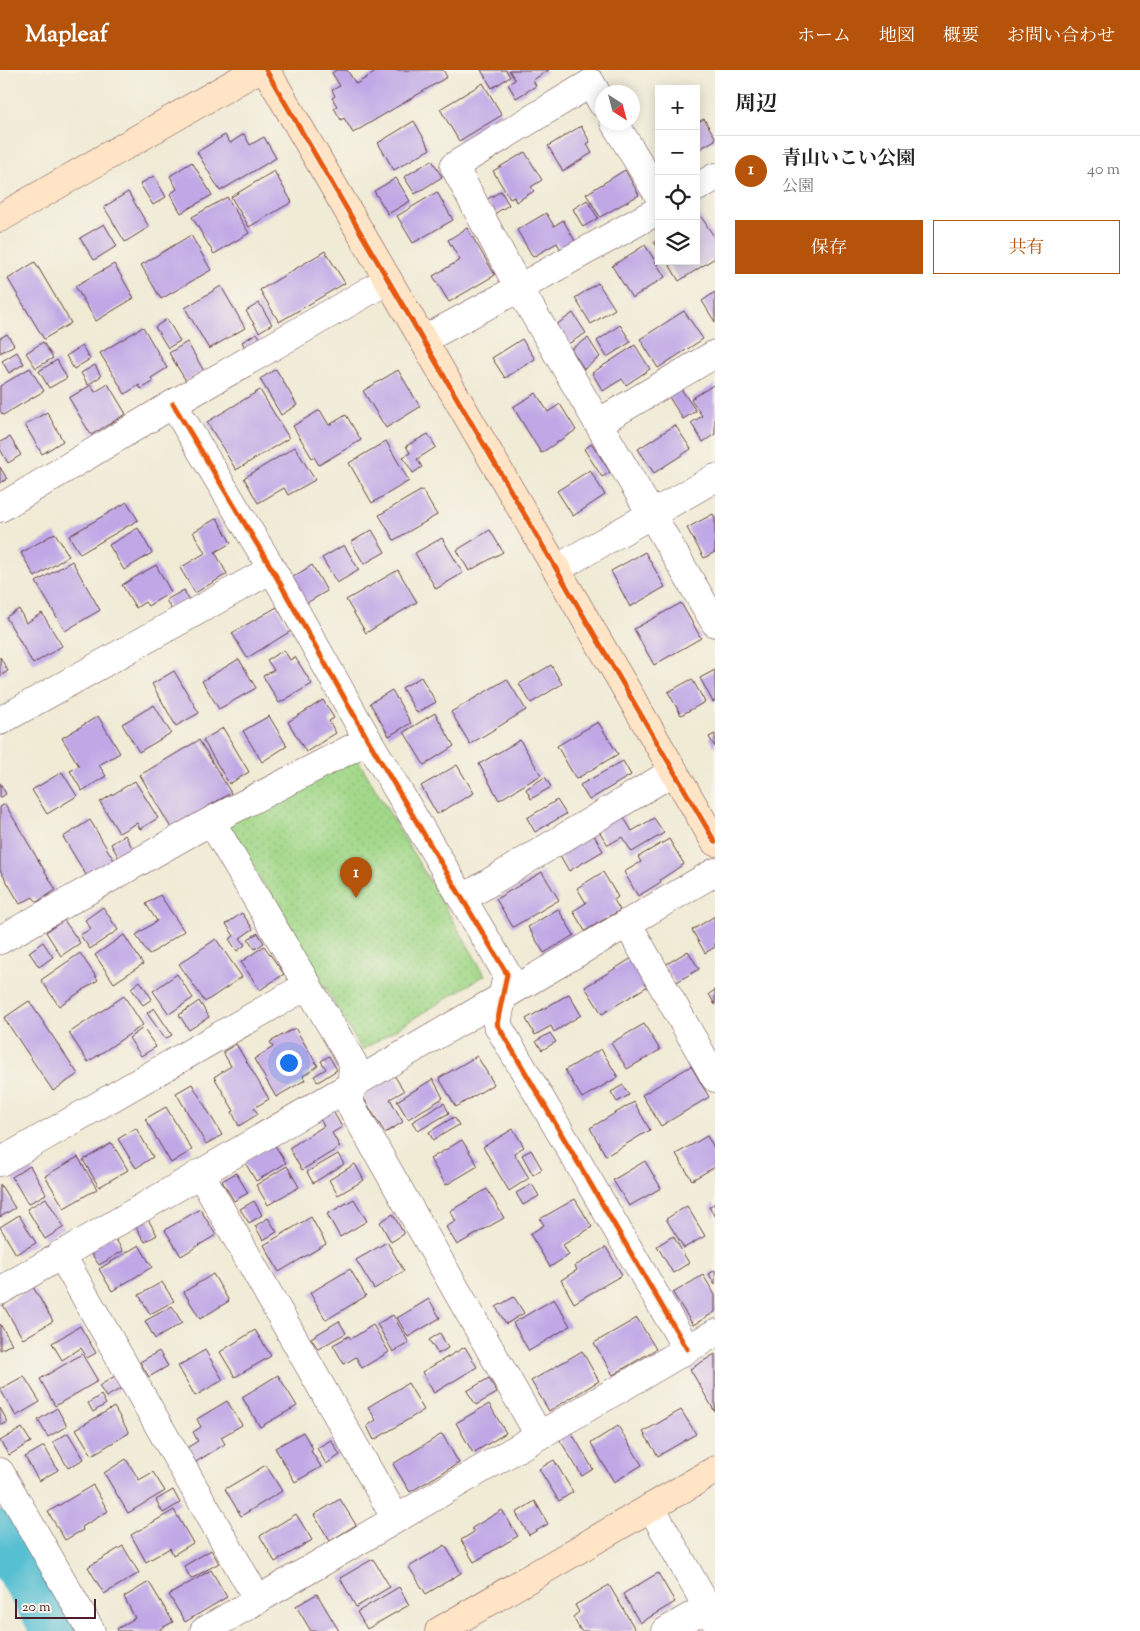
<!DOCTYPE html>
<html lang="ja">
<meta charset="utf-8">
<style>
:root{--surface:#fff;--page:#f6f6f6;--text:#222;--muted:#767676;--line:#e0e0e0;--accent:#b45309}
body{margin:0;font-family:"Sorts Mill Goudy","Noto Serif JP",serif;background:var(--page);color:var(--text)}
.controls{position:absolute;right:15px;top:15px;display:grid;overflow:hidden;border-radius:0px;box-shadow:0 2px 12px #0003}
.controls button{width:45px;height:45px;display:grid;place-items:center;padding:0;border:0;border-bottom:1px solid var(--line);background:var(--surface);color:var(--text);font:25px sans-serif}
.compass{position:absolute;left:595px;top:15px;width:45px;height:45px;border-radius:50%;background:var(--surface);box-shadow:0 2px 12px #0003;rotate:144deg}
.scale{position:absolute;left:15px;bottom:12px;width:81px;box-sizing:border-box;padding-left:5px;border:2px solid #4a1f2b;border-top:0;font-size:14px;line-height:18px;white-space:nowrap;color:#4a1f2b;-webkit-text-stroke:4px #f7f3e8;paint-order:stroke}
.you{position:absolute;left:288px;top:992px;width:18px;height:18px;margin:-12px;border:4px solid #fff;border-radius:50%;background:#1a73e8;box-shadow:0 0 0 8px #1a73e833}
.badge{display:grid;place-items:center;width:32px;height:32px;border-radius:50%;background:var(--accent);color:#fff;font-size:16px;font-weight:700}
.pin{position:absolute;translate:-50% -41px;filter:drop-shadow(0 1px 2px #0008)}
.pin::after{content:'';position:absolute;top:26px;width:18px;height:15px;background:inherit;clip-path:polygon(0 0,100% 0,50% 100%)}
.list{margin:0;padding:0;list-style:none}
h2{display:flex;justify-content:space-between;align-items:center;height:65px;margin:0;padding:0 20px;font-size:21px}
h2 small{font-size:16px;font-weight:400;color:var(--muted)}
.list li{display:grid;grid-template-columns:32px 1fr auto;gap:15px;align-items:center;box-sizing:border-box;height:70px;padding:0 20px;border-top:1px solid var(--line)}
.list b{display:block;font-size:19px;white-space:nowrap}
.list p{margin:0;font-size:16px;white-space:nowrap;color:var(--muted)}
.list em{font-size:16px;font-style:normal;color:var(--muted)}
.actions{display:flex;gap:10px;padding:15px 20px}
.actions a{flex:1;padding:11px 0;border:1px solid var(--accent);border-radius:0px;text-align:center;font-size:18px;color:var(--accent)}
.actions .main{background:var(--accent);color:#fff}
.icon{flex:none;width:28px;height:28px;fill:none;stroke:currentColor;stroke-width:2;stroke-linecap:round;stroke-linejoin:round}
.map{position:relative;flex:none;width:715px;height:1561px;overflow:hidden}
header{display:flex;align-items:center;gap:30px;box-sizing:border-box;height:70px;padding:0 25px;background:var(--accent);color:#fff}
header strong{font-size:24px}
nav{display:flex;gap:28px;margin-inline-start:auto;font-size:18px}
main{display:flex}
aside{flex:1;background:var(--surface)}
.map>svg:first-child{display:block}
</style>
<header>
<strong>Mapleaf</strong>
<nav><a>ホーム</a><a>地図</a><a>概要</a><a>お問い合わせ</a></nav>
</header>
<main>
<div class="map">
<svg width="715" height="1561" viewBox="0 0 715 1561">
<defs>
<pattern id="park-dots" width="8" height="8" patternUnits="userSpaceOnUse" patternTransform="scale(1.25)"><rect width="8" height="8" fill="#a2d889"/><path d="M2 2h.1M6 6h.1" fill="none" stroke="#8db976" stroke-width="1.8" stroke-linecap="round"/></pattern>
</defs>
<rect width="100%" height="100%" fill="#f7f3e8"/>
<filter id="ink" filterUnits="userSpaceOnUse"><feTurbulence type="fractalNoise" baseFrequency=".02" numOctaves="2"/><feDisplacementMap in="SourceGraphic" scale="10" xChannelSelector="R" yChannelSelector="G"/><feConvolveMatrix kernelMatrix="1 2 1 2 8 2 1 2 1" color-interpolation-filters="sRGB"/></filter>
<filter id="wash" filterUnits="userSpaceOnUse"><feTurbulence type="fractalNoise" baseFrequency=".0096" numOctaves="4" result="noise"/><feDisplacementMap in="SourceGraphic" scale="20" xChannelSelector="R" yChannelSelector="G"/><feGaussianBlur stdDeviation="1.12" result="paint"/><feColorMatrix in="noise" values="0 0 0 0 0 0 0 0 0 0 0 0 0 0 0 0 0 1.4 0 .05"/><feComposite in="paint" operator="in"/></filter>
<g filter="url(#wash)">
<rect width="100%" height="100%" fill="#f0ebd5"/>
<path fill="url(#park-dots)" stroke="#767c5a" d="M354 683 485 905 362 980 226 751Z"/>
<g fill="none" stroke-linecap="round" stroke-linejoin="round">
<path stroke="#56bfd2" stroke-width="49" d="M0 1464 57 1561"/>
</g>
<g id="blocks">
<path fill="#c0a8e6" d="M336 0H347L356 14 379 0H443L447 7 353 63 344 48 341 50 334 38 337 36 332 28 335 26 332 20 340 16 332 3Z
M481 0H506L510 7 492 18Z
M509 0H549L533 10 536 16 516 28 508 14 515 10Z
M483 13 502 45 459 71 440 39Z
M704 49 715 67V70L696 81V53Z
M414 51 430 79 394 100 378 73Z
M581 56 590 72 587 74 592 83 563 101 548 76Z
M244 64 250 75 264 67 276 88 220 121 197 82 225 65 230 73Z
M525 82 542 110 531 117 534 121 516 132 514 127 510 129 493 101Z
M432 90 442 107 415 124 404 107Z
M192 92 212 125 181 143 170 124 177 119 170 106Z
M625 100 639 125 600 147 586 124Z
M274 101 292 132 249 157 231 127Z
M154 106 166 127 153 135 140 114Z
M396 108 410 131 388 144 374 121Z
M501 121 509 135 494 144 486 130Z
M128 122 149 157 125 172 104 137Z
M437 122 453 150 413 173 397 146Z
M227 127 249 163 214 184 192 147Z
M587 130 598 148 583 157 573 139Z
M696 139 715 168V188L679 211 667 191H696Z
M546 143 554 156 563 150 575 171 561 180 557 173 533 187 517 160Z
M104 154 117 176 94 190 80 168Z
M467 158 495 205 449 232 433 206 460 190 448 170Z
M191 165 211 200 161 229 141 195Z
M659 168V179L654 172Z
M645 175 665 207 632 228 612 196Z
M325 181 345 213 279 252 260 220Z
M35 192 71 253 44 269 8 209Z
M114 194 134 228 96 251 75 216Z
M598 213 615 239 591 254 575 228Z
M221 216 245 258 209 279 185 238Z
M715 222V252L702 231Z
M259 233 272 254 259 262 246 241Z
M684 241 703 269 658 298 640 269Z
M573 243 586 263 568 274 556 255Z
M167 249 180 271 168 278 155 257Z
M620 255 631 272 607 287 597 271Z
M143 257 167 298 151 308 153 312 141 319 139 315 125 324 100 283Z
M257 263 265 276 249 286 242 272Z
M7 264 14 275 0 283V268Z
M588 268 600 287 584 299 571 279Z
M522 269 535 289 505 308 492 288Z
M43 272 53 288 36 298 26 283Z
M187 272 204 301 186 311 169 283Z
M635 275 650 299 626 315 622 309 603 321 592 303Z
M82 276 90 289 74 299 66 286Z
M17 282 24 294 9 303 2 291Z
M57 290 67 308 49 318 39 301Z
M95 295 101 306 88 315 81 303Z
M30 298 44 321 3 345 0 341V316Z
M276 299 297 335 281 345 260 309Z
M398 300 420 337 386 358 363 321Z
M108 314 126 344 91 365 69 328 91 315 95 322Z
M715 314V364L703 372 691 353 702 346 691 329Z
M679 316 696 341 683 349 667 324Z
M260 320 289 368 236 400 207 352Z
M536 323 548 342 560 334 576 360 541 383 513 337Z
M320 340 329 355 346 345 361 370 319 395 314 387 312 388 293 356Z
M47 342 63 371 42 384 25 355Z
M675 355 691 379 654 403 638 379Z
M428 364 436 377 417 389 422 397 413 403 403 387 410 383 406 376Z
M10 367 21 385 8 393 0 379V372Z
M386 371 409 411 372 433 349 393Z
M592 374 610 402 602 407 584 379Z
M295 377 315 410 288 425 284 418 258 433 244 408Z
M0 397 7 409 0 413Z
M590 400 605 425 573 446 557 421Z
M422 420 437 445 394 470 379 445Z
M127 432 138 450 80 484 69 466Z
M713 444 715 448V482L704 488 687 458Z
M217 448 231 473 215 482 227 504 195 523 180 498 205 483 193 462Z
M138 458 152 483 124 500 109 475Z
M372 460 385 482 364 494 351 472Z
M490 460 503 482 469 501 457 480Z
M55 463 69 486 35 507 21 483Z
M442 468 463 503 436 519 415 483Z
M344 475 359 500 337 513 322 488Z
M645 482 665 517 630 537 611 501Z
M72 491 100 540 65 561 36 512Z
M156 495 171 522 148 536 145 532 136 538 122 515Z
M312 495 327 521 305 534 290 509Z
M398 500 417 532 366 563 346 530Z
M184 520 189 530 172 540 166 530Z
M681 533 701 568 654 595 634 559Z
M277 537 291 561 247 588 232 563Z
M19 539 26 553 42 543 62 576 33 594 6 547Z
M284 580 290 590 295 587 312 614 279 633 263 606 274 600 267 590Z
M0 587 8 601 0 606Z
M239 589 256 618 219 639 202 611Z
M551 595 562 614 531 633 519 614Z
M715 600V631L713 632 700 608Z
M174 601 199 643 176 656 152 614Z
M421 607 436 632 417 643 402 618Z
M507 609 526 640 470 674 451 642Z
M692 609 705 632 681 645 668 622Z
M392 620 411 653 389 666 370 633Z
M323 630 334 648 329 651 336 663 306 682 288 652Z
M154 635 171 663 139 682 122 654Z
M435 643 454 676 424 695 404 662Z
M98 646 120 683 99 695 106 706 82 721 70 701 79 696 62 668Z
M269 646 287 676 262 692 243 661Z
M598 652 618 684 576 709 557 676Z
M223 658 249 702 229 714 203 670Z
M715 664V677L709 667Z
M199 670 231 723 171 758 140 705Z
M520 670 541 705 499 730 479 694Z
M623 691 631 705 589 730 580 715Z
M457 695 474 723 437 744 421 716Z
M62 702 77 726 47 744 32 720Z
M545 707 551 717 531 729 526 719Z
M135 711 158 748 140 759 137 753 119 763 100 732Z
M0 713 6 724 0 728Z
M557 730 566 744 535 762 527 748Z
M5 734 56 820 37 832 33 827 20 834 0 800V737Z
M621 743 632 761 654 748 664 763 632 782 622 767 608 775 597 758Z
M90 750 115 792 88 808 63 767Z
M591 760 603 781 569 801 557 780Z
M125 765 133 779 119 788 111 774Z
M669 769 684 794 660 810 661 812 638 826 624 802 641 792 638 787Z
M542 802 559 830 513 857 496 829Z
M603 802 618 827 614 830 620 840 585 861 573 841 586 833 577 818Z
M160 825 184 861 149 885 136 865 157 851 146 834Z
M103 837 118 860 90 879 80 865 91 859 85 850Z
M558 839 574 865 544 883 528 857Z
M242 843 253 859 240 868 245 875 237 881 229 869 234 866 226 854Z
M715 846V877L705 883 692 860Z
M64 850 80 873 61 886 46 862Z
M258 863 264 873 255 879 248 869Z
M124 865 143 894 114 913 95 885Z
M216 869 242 907 205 932 179 894Z
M43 872 53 887 39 897 29 882Z
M264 876 284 904 260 920 241 892Z
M688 881 699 899 675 913 665 895Z
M80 883 98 910 59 936 41 910Z
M632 888 648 916 602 944 585 917Z
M177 904 193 928 169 944 153 921Z
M140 911 152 929 143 935 131 918Z
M715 920V935L709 924Z
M569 924 581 945 554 962 551 956 535 965 526 949Z
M124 926 143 955 88 992 69 963Z
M29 931 78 1004 53 1021 4 948Z
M199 931 209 947 189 960 179 945Z
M154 938 172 965 165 969 147 943Z
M644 954 660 980 627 999 611 973Z
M143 958 156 977 141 986 129 968Z
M295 958 318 996 303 1006 305 1010 276 1027 254 989 273 977 270 972Z
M550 963 556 972 542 980 536 971Z
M236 974 269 1029 254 1038 258 1044 239 1056 232 1042 234 1041 214 1007 231 996 223 982Z
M601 979 618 1007 582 1028 565 1000Z
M329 986 337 1000 318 1012 314 1006 326 999 321 991Z
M477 986 494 1014 456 1037 439 1008Z
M691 996 709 1027 661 1056 642 1025Z
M392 1002 404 1021 390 1029 403 1052 385 1063 360 1022Z
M433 1009 443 1028 408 1049 397 1031Z
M192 1014 222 1065 206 1074 176 1023Z
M623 1015 629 1025 617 1032 611 1022Z
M634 1032 650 1060 606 1086 590 1058Z
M444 1033 449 1043 418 1061 412 1052Z
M330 1036 342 1057 332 1063 340 1077 302 1100 289 1078 324 1056 317 1044Z
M166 1037 192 1080 171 1093 145 1049Z
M454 1047 459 1055 433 1070 429 1062Z
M136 1058 153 1087 136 1098 118 1069Z
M513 1059 524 1077 514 1083 529 1108 509 1121 483 1077Z
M707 1066 715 1079V1097L692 1110 676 1084Z
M462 1070 478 1096 446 1115 430 1089Z
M112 1073 128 1100 99 1117 83 1090Z
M274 1074 286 1093 256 1111 244 1091Z
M531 1080 542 1099 533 1105 522 1085Z
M338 1084 344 1094 313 1113 307 1102Z
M78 1087 97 1119 64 1138 45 1106Z
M645 1091 661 1118 629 1136 613 1110Z
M355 1094 364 1110 338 1125 329 1110Z
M30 1096 46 1124 28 1134 12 1107Z
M287 1096 299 1117 268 1135 256 1115Z
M236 1103 248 1123 234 1131 222 1111Z
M0 1114 15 1138 0 1147Z
M532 1114 539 1126 523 1135 516 1123Z
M487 1119 504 1148 457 1175 446 1157 456 1151 450 1141Z
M46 1128 64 1157 45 1169 27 1139Z
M354 1129 367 1151 340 1167 327 1144Z
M575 1129 592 1157 563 1175 569 1185 550 1197 530 1164 544 1155 540 1149Z
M254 1131 262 1145 249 1153 240 1139Z
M715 1133V1147L709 1137Z
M687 1136 705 1166 684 1178 666 1149Z
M200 1139 216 1165 181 1186 165 1160Z
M393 1144 404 1164 391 1172 380 1152Z
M19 1145 36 1173 16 1184 0 1157Z
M146 1146 157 1165 145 1172 134 1154Z
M311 1147 326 1174 279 1202 264 1175Z
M268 1148 277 1162 263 1170 255 1156Z
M113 1165 123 1181 99 1195 89 1180Z
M673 1166 689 1193 673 1203 657 1176Z
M387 1172 404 1201 374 1219 356 1190Z
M139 1175 152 1197 112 1221 99 1199Z
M606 1177 622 1205 574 1233 561 1210 577 1200 575 1196Z
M350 1199 366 1226 326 1250 310 1223Z
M715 1200V1215L709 1204Z
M213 1204 229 1231 200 1249 184 1222Z
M703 1205 715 1225V1242L693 1255 673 1223Z
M162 1212 174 1231 150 1244 139 1225Z
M33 1217 53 1251 23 1269 3 1235Z
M514 1227 524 1243 506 1254 496 1237Z
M429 1229 440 1248 408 1267 397 1248Z
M554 1229 570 1256 529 1281 513 1253Z
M172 1236 182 1253 155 1269 145 1251Z
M393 1245 409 1273 393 1282 377 1254Z
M637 1248 656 1279 613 1305 594 1273Z
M339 1251 346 1263 318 1279 311 1268Z
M0 1254 12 1274 0 1280Z
M373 1255 389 1282 362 1298 356 1287 344 1294 333 1275 349 1266 351 1269Z
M80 1256 96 1283 87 1288 81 1278 62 1290 52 1273Z
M255 1260 271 1286 235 1307 220 1282Z
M440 1263 448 1278 438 1284 429 1270Z
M465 1277 477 1297 434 1323 422 1302Z
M205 1280 223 1310 195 1326 178 1296Z
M159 1281 168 1296 149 1307 140 1292Z
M582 1281 599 1311 549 1341 531 1311Z
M82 1284 98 1311 55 1336 40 1309Z
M715 1284V1342L690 1299Z
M278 1305 297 1336 260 1357 242 1327Z
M24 1306 40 1332 16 1346 0 1319Z
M115 1306 122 1318 106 1327 99 1316Z
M489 1308 497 1323 476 1335 467 1321Z
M408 1313 424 1340 374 1370 367 1356 376 1350 368 1337Z
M101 1325 106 1334 93 1342 88 1333Z
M227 1331 242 1355 221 1367 225 1374 194 1393 185 1379 198 1371 193 1362 201 1357 197 1349Z
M489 1334 506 1363 473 1383 456 1353Z
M114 1337 129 1363 92 1385 76 1359Z
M0 1338 8 1352 0 1356Z
M57 1338 67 1356 48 1367 38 1350Z
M681 1340 696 1364 658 1386 643 1362Z
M618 1356 642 1395 614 1412 591 1373Z
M22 1358 31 1372 9 1385 0 1371Z
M570 1360 593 1399 582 1406 558 1367Z
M303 1362 313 1379 311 1381 321 1397 295 1412 275 1378Z
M68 1363 84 1389 68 1398 53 1372Z
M442 1364 459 1393 410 1422 393 1394Z
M331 1370 340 1385 326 1394 317 1378Z
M44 1376 58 1400 39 1411 25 1387Z
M126 1389 139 1410 153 1402 165 1421 128 1443 104 1403Z
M554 1390 573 1422 559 1431 539 1399Z
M266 1395 282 1421 241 1446 225 1419Z
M93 1415 108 1441 82 1457 83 1460 65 1470 48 1442Z
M173 1420 180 1433 163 1443 156 1430Z
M340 1429 356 1455 330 1471 314 1445Z
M535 1431 548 1454 529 1465 516 1443Z
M174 1440 193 1473 173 1485 170 1478 146 1492 131 1465Z
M502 1440 518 1466 474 1492 461 1470 474 1462 472 1458Z
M296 1444 312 1470 275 1492 260 1466Z
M445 1475 461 1503 426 1524 409 1497Z
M123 1476 139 1503 104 1524 88 1497Z
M211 1480 219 1493 191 1509 184 1496Z
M373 1489 390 1517 356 1537 340 1508Z
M211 1500 227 1527 185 1552 169 1525Z
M658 1503 675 1532 640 1553 623 1524Z
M149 1512 173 1552 160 1559 161 1561H118L117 1559 135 1548 124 1527Z
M609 1515 635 1559 631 1561H581L573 1547 579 1542 575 1535Z
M399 1517 409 1535 367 1559 357 1542Z
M317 1524 339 1561H311L296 1536Z"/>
</g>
</g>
<g filter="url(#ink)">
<use href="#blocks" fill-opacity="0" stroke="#633e44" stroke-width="1"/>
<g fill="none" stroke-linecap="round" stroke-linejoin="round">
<defs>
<path id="street" d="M602 33 591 13 454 96 519 218 715 553
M614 52 659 126
M696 118 715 107
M423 270 519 218 659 140
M173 334 272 499 368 670 507 904 497 954 687 1279
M598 353 715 284
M0 438 173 334 388 210
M556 499 715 408
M0 651 272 499
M211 751 353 993 350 1034 539 1365
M462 829 674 701
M627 853 715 1008
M0 870 211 751 368 670
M0 1092 308 915
M200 1103 396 1449
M61 1184 258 1530
M0 1221 715 802
M0 1402 91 1561
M651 1437 715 1551
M204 1561 715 1263
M666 1561 707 1537"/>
<path id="secondary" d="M266 0 715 772
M0 148 257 0
M439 1561 715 1400"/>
</defs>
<use href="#street" stroke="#633e44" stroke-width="29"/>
<use href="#secondary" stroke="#633e44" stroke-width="29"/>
<use href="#street" stroke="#fff" stroke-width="28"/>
<use href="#secondary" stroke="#ffe4c6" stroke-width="28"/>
<defs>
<path id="cycleway" d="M266 0 715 772
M173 334 272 499 368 670 507 904 497 954 687 1279"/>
</defs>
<use href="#cycleway" stroke="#f7f3e8" stroke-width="8"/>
<use href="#cycleway" stroke="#e8590c" stroke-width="5"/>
</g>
</g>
</svg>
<div class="controls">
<button>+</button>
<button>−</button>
<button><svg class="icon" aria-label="locate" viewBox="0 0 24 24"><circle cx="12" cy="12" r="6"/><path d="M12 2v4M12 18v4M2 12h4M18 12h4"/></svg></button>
<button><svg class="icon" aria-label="layers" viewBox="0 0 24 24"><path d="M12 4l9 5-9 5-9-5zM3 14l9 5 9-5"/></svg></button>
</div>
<svg class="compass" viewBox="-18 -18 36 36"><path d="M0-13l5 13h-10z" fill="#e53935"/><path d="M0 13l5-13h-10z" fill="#767676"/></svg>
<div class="scale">20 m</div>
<div class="you"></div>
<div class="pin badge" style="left:356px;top:828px">1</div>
</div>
<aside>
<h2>周辺<small></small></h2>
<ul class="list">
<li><span class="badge">1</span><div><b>青山いこい公園</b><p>公園</p></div><em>40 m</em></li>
</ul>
<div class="actions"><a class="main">保存</a><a>共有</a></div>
</aside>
</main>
